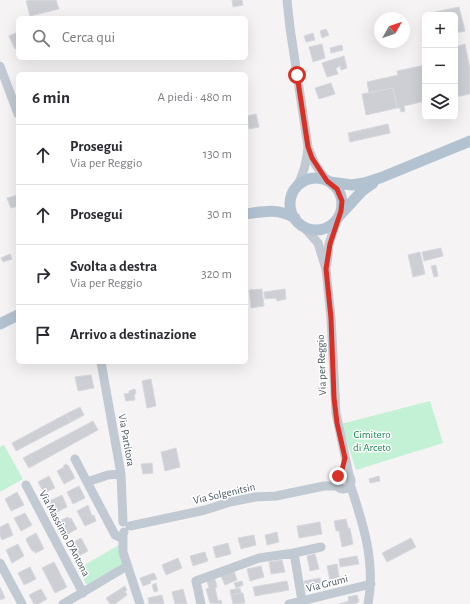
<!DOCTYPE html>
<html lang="it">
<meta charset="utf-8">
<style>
:root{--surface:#fff;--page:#f2f2f3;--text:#2b2b33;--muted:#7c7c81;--line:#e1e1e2}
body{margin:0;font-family:"Alegreya Sans",sans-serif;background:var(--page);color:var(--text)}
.controls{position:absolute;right:12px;top:12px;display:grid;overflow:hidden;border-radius:6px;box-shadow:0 4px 16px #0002}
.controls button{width:36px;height:36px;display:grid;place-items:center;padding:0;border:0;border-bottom:1px solid var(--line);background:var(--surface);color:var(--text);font:20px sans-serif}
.compass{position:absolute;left:374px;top:12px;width:36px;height:36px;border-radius:50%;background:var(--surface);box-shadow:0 4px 16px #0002;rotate:50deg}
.stop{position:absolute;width:12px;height:12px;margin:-9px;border:3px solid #d93025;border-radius:50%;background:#fff}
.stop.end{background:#d93025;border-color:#fff;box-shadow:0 1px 4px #0008}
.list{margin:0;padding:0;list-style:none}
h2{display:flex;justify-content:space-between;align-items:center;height:52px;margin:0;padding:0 16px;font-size:17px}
h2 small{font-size:13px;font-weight:400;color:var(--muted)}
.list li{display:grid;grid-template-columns:26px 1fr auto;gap:12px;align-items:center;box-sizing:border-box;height:60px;padding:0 16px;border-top:1px solid var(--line)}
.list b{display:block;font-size:15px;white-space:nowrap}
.list p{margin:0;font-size:13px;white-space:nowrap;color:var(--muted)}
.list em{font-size:13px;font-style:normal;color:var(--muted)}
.icon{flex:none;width:22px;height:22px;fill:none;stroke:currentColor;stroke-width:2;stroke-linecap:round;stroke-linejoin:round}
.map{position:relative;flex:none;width:470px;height:604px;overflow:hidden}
.search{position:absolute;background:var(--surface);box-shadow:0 4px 16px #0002;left:16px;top:16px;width:232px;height:44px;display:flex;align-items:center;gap:10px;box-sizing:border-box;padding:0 14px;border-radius:6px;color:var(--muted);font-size:15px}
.panel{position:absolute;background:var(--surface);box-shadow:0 4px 16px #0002;left:16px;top:72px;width:232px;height:292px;border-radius:6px}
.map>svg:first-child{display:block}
</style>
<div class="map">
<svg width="470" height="604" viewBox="0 0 470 604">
<rect width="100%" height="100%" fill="#f5f3f3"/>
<path fill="#c3f1d5" d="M430 401 443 443 356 470 341 424Z
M4 445 23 479 0 492V447Z
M119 545 122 561V564L88 584H86L79 568Z"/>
<path fill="#cdcfd5" stroke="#d7d9de" d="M30 0H56L59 9 30 16 26 1Z
M232 0H242L243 5 233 7Z
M459 7 465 31 455 33V15H430V13Z
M326 29 329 35 322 38 320 31Z
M18 32V48L15 49 9 36Z
M313 33 315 40 306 42 304 36Z
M322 44 325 58 313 62 309 47Z
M465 44 470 69V94L455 97V47Z
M342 45 343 50 331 53 330 48Z
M344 56 347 68 341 70 340 66 336 68 338 74 327 77 322 63Z
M425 65V101L404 106 405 111 401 112 400 108H397L393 88 369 93 367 82 398 75 397 71Z
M331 83 335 94 319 99 315 88Z
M393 88 397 108 366 115 362 94Z
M256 114 259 127 249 129 247 116Z
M388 124 390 133 350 142 348 133Z
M18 195V206L11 208 7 198Z
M441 248 443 256 424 261 422 252Z
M420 252 425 274 413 277 408 255Z
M10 254 12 259 3 262 1 258Z
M436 265 438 276 434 277 431 266Z
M262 289 264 306 251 308 249 290Z
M285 289 286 299 277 301 276 298 265 299 264 292Z
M91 375 94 388 78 391 75 377Z
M151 379 156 406 147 408 142 381Z
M135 389 136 394H134L135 400 126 401 124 394 129 393V391Z
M80 407 84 415 71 422 66 414Z
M66 414 71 422 16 451 12 443Z
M93 421 98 430 29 468 23 458Z
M176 448 180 467 165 471 161 452Z
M152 463 153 473 143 474 141 464Z
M66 464 67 466 68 465 75 478 64 484 57 471 64 467 63 466Z
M49 476 55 488 44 493 38 482Z
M379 476 380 481 370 483 369 479Z
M79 486 85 498 73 504 67 492Z
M17 492 24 505 11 511 5 499Z
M62 495 67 507 55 513 49 501Z
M88 505 92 516 94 515 96 521 85 526 77 511Z
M25 513 32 525 21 531 14 518Z
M68 517 69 519 71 518 77 529 68 534 67 532 65 533 62 527 61 528 59 524 62 522 61 520Z
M346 519 348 528H350L353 544 342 547 339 531H336L334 521Z
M320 522 322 534 299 538 297 526Z
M8 523 13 535 2 540 0 536V527Z
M277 532 279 542 267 545 265 535Z
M36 533 44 549 35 553 34 551H32L26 540 27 538Z
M254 535 256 545 241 549 238 538Z
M81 538 88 551 77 557 70 544Z
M411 538 416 547 387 562 382 553Z
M228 543 231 554 216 558 213 547Z
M18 544 24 556 12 563 6 550Z
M205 552 208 561 193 566 190 556Z
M315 554 319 569 310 571 307 556Z
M357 556 359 564 340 567 339 559Z
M178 558 182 568 166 575 162 565Z
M282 560 285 572 271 574 269 562Z
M54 562 67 587 55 593 42 568Z
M337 564 340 582 331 584 327 566Z
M261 566 264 577 250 581 247 569Z
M30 567 36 579 24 585 18 573Z
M234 571 237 580 225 585 221 576Z
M154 573 157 579 150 581 151 583 143 586 140 578Z
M320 578 322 588 307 591 304 581Z
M215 579 217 587 215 588 218 601 221 600 222 604 210 603 206 589 209 588 207 581Z
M242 581 243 585 236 588 234 583Z
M287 581 289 590 255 596 253 587Z
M156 583 158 591 154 592 152 585Z
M125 586 127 590 125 591 127 595 115 604H110L106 598Z
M0 587 5 598 0 600Z
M240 588 241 593 231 595 230 590Z
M41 589 47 599 38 604H34L29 595Z
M183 589 187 604H175L172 592Z
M243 593 245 603 233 604 231 595Z
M162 595 164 604H149L148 598Z
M357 595 359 602 356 603 357 604H339L349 601 348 597Z"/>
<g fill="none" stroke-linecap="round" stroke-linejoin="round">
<path stroke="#c1cad2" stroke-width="9" d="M287 0 290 28 308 147C307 162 304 174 296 188
M0 66 18 114
M309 150 315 164 327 181
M303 226 318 243 326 269 331 318 336 413 349 475
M327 264 329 244 337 219
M101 362 121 474 123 522
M75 459 87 482 108 475 121 474
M335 481a8 8 0 1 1 16 0a8 8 0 1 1-16 0Z
M87 482 115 535 123 539
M350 484C363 523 376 563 368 604
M26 485 83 593
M130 526 205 510 230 502 255 497 276 496 324 486H338
M124 532 123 534V552L140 604
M294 553 321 547
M0 563 22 604
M63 604 127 566
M201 604 196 581 259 558 294 553 302 601
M289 604 371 584"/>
<path stroke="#b3c2d1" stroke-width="11" d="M290 204a26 26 0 1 1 52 0a26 26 0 1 1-52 0Z
M330 182 352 185 364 183 380 178 470 141
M246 214C265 211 278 208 295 218
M340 215 362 191 373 183
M0 324 18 315"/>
</g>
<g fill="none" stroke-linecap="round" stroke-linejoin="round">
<path stroke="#d93025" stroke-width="5" d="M297 75 308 147 312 158 327 181 337 189 342 201 341 211 330 244 326 269 331 318 334 398 337 423 345 458 341 474 338 476"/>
</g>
<g text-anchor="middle" stroke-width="3" stroke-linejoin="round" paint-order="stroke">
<g font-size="11" fill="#4a5661" stroke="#fff">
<text transform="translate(321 365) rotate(-92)" y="4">Via per Reggio</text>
<text transform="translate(127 440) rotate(80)" y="4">Via Partitora</text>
<text transform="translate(224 493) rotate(-13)" y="4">Via Solgenitsin</text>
<text transform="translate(65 533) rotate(62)" y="4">Via Massimo D'Antona</text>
<text transform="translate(327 583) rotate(-14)" y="4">Via Grumi</text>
</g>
<g font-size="11" fill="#17864f" stroke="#fff">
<text x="372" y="438">Cimitero<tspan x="372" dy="13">di Arceto</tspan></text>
</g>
</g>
</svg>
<div class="controls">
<button>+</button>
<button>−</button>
<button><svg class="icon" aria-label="layers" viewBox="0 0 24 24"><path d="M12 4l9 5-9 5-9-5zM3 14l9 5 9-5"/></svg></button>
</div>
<svg class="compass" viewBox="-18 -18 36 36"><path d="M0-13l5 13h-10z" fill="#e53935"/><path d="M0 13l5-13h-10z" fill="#7c7c81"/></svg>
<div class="stop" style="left:297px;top:75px"></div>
<div class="stop end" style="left:338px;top:476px"></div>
<div class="search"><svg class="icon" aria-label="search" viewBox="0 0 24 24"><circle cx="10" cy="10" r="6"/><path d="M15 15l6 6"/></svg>Cerca qui</div>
<section class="panel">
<h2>6 min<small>A piedi · 480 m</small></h2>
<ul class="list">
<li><svg class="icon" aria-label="ahead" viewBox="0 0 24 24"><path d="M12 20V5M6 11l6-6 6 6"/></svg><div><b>Prosegui</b><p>Via per Reggio</p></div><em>130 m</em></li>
<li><svg class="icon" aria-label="ahead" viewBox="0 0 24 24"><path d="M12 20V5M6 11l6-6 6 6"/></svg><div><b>Prosegui</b></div><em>30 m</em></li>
<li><svg class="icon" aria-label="right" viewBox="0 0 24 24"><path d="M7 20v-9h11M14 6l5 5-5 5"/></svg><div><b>Svolta a destra</b><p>Via per Reggio</p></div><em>320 m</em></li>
<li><svg class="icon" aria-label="arrive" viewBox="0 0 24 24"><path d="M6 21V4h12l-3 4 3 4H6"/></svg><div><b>Arrivo a destinazione</b></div></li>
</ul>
</section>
</div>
